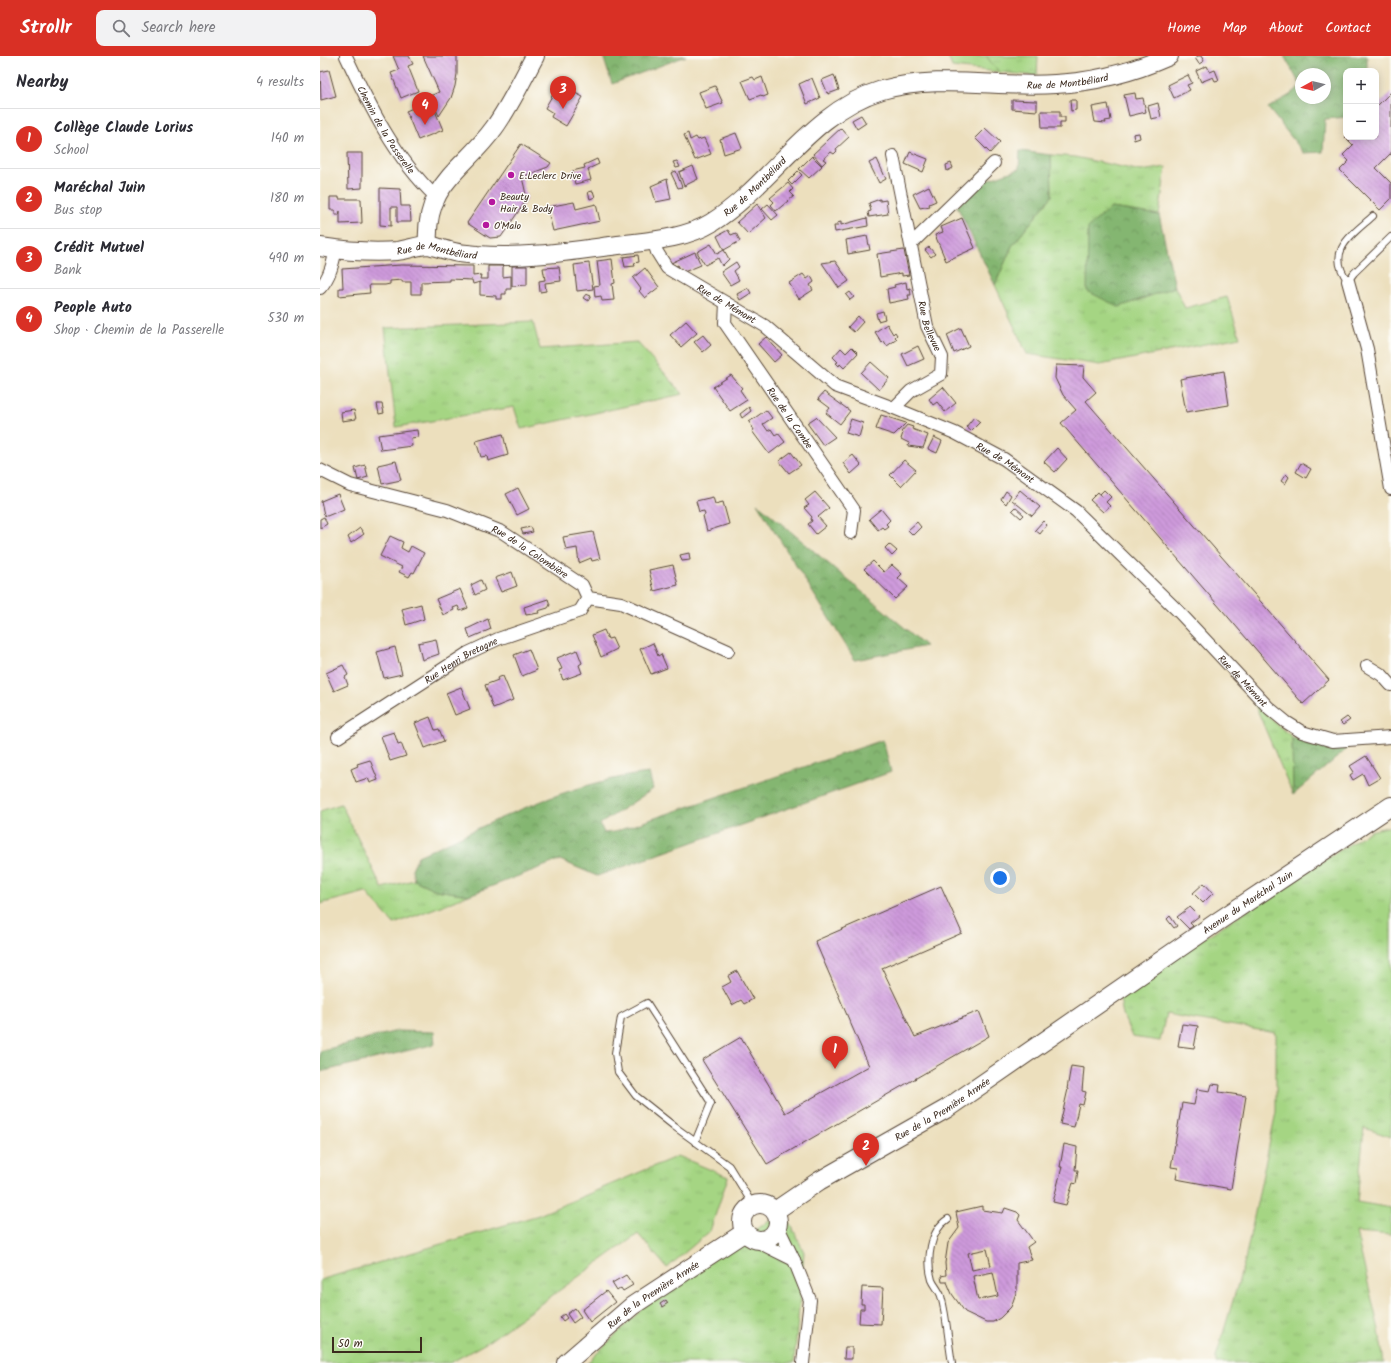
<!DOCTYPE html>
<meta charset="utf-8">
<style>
:root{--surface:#fff;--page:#f2f2f3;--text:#2b2b33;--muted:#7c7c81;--line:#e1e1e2;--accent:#d93025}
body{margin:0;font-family:Kalam,sans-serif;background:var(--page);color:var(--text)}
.controls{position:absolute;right:12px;top:12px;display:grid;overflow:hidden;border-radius:8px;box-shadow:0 2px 10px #0003}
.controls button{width:36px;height:36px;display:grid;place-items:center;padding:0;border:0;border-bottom:1px solid var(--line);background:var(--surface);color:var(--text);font:20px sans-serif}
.compass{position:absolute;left:975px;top:12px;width:36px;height:36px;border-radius:50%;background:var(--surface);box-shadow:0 2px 10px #0003;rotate:262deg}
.scale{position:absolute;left:12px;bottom:10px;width:90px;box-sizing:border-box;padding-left:4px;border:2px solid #3b2a1e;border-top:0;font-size:11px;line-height:14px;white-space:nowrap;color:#3b2a1e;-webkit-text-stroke:3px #fdfcf7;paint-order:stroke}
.you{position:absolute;left:680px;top:822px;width:14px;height:14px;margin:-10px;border:3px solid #fff;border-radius:50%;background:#1a73e8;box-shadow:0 0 0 6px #1a73e833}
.badge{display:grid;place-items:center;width:26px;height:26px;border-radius:50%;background:var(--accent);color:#fff;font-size:13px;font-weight:700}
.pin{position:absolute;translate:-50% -33px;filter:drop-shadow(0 1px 2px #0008)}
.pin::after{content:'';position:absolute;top:21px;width:14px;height:12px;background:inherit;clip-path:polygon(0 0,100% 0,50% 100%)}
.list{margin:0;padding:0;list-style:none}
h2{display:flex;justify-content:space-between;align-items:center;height:52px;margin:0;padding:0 16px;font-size:17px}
h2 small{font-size:13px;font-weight:400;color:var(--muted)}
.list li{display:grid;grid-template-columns:26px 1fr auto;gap:12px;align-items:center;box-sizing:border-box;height:60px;padding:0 16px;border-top:1px solid var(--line)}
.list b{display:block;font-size:15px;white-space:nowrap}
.list p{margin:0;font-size:13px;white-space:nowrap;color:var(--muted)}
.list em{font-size:13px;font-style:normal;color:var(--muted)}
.icon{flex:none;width:22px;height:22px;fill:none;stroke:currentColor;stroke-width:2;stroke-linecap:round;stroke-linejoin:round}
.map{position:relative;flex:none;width:1071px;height:1307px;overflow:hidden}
header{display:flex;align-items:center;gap:24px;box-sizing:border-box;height:56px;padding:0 20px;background:var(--accent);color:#fff}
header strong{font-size:19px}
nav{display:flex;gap:22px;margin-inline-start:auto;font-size:14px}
.search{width:280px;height:36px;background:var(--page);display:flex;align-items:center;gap:10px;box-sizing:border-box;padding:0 14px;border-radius:8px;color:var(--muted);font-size:15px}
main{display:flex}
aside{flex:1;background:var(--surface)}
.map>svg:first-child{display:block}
</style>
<header>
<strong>Strollr</strong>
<div class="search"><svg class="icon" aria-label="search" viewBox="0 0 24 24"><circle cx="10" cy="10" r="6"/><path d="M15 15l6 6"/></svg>Search here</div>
<nav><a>Home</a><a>Map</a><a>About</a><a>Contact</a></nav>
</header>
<main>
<aside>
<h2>Nearby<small>4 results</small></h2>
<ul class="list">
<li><span class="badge">1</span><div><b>Collège Claude Lorius</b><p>School</p></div><em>140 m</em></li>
<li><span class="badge">2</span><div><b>Maréchal Juin</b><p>Bus stop</p></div><em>180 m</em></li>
<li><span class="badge">3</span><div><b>Crédit Mutuel</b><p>Bank</p></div><em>490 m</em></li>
<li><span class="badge">4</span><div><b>People Auto</b><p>Shop · Chemin de la Passerelle</p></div><em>530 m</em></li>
</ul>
</aside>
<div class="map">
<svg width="1071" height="1307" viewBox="0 0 1071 1307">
<defs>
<pattern id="grass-tufts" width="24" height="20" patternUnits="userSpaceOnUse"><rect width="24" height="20" fill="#a5d583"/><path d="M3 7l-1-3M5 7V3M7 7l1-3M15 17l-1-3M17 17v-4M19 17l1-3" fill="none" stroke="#8fb771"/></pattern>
<pattern id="forest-crowns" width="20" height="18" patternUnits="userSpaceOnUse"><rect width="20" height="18" fill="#84b671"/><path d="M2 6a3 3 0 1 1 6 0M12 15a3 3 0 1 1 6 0" fill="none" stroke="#6d945c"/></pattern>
<pattern id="building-back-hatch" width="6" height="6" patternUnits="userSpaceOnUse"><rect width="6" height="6" fill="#ce9adc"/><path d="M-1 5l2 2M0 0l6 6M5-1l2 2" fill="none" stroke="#a87eb2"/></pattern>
</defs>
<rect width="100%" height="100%" fill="#fdfcf7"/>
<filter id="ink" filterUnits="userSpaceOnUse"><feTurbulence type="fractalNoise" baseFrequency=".025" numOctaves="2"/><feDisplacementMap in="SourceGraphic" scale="8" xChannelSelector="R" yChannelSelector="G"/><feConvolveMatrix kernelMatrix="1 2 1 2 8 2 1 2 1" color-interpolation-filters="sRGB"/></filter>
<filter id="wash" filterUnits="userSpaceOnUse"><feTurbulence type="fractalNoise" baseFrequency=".012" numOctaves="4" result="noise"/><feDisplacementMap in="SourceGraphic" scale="16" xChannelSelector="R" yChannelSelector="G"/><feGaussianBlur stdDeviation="0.9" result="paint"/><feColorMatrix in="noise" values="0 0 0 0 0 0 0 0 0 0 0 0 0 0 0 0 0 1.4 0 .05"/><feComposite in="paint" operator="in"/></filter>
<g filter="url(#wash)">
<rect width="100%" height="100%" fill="#ecdfbd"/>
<path fill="url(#grass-tufts)" stroke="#708050" d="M666 0H718L717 20 679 16Z
M731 99 755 101 821 115 846 111 839 159 791 152 799 251 855 231 865 252 907 241 920 281 780 309 707 298 675 229 692 190 732 140Z
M213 266 220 293 317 286 363 338 201 373 194 351 76 371 65 272Z
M933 644 953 665 972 681 973 739Z
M21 748 62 832 94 824 116 834 149 839 74 868 46 836 0 848V755Z
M1071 770V1081L1044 1072 1037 1146 1071 1152V1179L1036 1176 1059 1274 1064 1307H896V1301L925 1204 956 1056V977L846 958 840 985 812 981 803 959 799 937 1050 775Z
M358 1100 408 1121 390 1175 347 1212 318 1178 166 1287 130 1307H0V1224L219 1159Z
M465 1156 484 1196 474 1307H267L355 1221Z"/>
<path fill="url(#forest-crowns)" stroke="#607048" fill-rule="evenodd" d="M283 0H366L292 28Z
M964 0H1047V15H1026V61L1005 63 1003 96 984 97 948 52 970 39 981 30ZM981 18H1005V42H981Z
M700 95 731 99 732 140 692 190 675 229 637 150 661 126 699 113Z
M791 152 839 159 855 231 799 251 767 235 768 171Z
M437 447 606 590 535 604Z
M972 681 993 689 1028 692 973 739Z
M563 684 571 716 277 820 240 804 149 839 116 834 94 824 92 813 98 800C172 767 247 726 329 717L333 733 280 768 284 777 294 776Z
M77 975 114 976 115 988 0 1016V995Z"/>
<path fill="#a5d583" stroke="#708050" d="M628 0H666L679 16 632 11Z"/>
<g id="blocks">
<path fill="url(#building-back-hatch)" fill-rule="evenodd" d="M73 0H89L93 8 88 10 98 35 81 42 71 17 79 14Z
M103 0H137V18L135 30 131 42 119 60 110 40 119 36Z
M878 0H881L884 5 879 8 875 2Z
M887 10 890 16 895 14 899 24 895 25 893 21 881 26 876 15Z
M9 14 16 40 1 44 0 16Z
M514 19 519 34 508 38 502 24Z
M868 19 872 27 867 29 870 34 854 42 848 29Z
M433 21 435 24 442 21 448 39 443 41 441 39 430 43 422 25Z
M492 22 500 42 487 48 479 28Z
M395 30 403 47 386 53 379 36Z
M236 33 247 39 248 37 253 40 255 37 263 41 246 70 231 61 233 57 225 52Z
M1071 36V99L1070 98 1056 112 1071 127V143L1060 154 1020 114 1029 105 1023 99 1033 89 1025 81H1056V51Z
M815 37 816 43 823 42 826 56 809 60 804 39Z
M692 44 717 45V55L692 53Z
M750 44H756V54L751 55Z
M838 47 841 61 831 63 828 50Z
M788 48 791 64 785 65 786 67 775 66 772 51Z
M100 49 103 55 113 50 123 74 98 84 86 55Z
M721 55H740V61H745V66H740V72H722Z
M541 59 546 67 537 73 532 64Z
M521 72 529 81 516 93 517 95 514 98 511 96 503 103 506 105 502 109 493 98Z
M665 72 680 86 670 97 655 82Z
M368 77 370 84 376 81 378 84 384 82 391 98 375 104 364 79Z
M416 77 422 92 404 98 400 83Z
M819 77 820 82 814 84 813 78Z
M201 88 231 107 228 111 202 121 207 143 181 181 170 182 147 167Z
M590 96 608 103 603 116 585 108Z
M27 97H42V132L28 133Z
M492 100 502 110 489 122 479 113Z
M277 103 279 108 268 113 271 124 255 128 252 115 265 112 264 109Z
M557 103 566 123 559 127 549 107Z
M357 105 360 111 356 112 353 106Z
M631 107 633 112 627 115 626 109Z
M373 110 378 123 364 130 359 116Z
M356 115 362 131 358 132 351 117Z
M478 115 482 119 472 129 468 125Z
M347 123 351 143 336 146 331 130Z
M468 127 473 133 470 136 474 140 456 155 451 149 454 146 450 142Z
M609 130 616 145 609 148 610 150 600 152 593 138Z
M60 132 80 133 81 150H90L91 166H77V151H71V170L60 169Z
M273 135 275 141 270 143 268 136Z
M10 141H19V143H41L42 167 20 168V155L19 159H15V154H10Z
M560 143V145L566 144 568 158 549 161 548 156 551 155 549 147Z
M254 146 256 153 276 148 280 165 233 175 227 151Z
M437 148 446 162 428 178 417 166Z
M448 148 458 159 452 164 442 153Z
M547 162 548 170 515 176 514 170H517V167L521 166V169Z
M642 162 655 192 626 205 615 179 623 176 621 171Z
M408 174 411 179 416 177 420 185 404 194 397 180Z
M547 180 550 194 528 198 526 184Z
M391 188 397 198 404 194 409 203 402 210 398 202 385 209 377 196Z
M609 191 615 198 611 201 605 194Z
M584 194 589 219 582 220V217L560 221 557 198Z
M375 196 381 209 364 216 362 213H360L358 209 356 210 351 207Z
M318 199 319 206 314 207 315 210 305 211 303 201Z
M292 203 295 227 292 228 294 244 282 245 281 240 275 241 274 230 280 229 277 205Z
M515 205 529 225 519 232 502 207Z
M416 206 419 211 414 215 419 224 410 229 401 216Z
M269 207 273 233 257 235 254 209Z
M81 209 153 210V220L161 219 160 223H168V210H183V221L191 220V233H186V238H182V243H176V240L160 239V226L153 228 152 224 130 223V225L101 226V238H91V226H82V224L70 225V228L65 229H49L50 237 19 240V232H23L22 213Z
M192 210H207V229L192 230Z
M239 211 241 225 225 227 226 235 220 236 219 225 225 224 223 212Z
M325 212 339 231 325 242 319 235 321 233 313 222Z
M483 218 487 223 491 220 494 226 490 229 493 234 479 243 469 227Z
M586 226 587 233 590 232 591 239H588L589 243 569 247 567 233 575 231 574 229Z
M428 232 431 237 420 244 417 238Z
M530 236 534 241 530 244 526 239Z
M266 238 271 240 268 245 263 242Z
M563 255 565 263 558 265 556 257Z
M538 260 543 266 534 276 528 271Z
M366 265 377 277 361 291 350 279Z
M567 268 573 278 575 276 577 279 575 281 577 283 567 290 564 285 562 287 555 276Z
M641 272 649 290 634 297 627 279Z
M383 279 391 289 383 296 374 286Z
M446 281 462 299 454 306 438 288Z
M598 290 604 303 588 310 582 298Z
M532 291 538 297 524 312 520 308 519 310 516 307 518 306 513 301 521 292 526 297Z
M551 306 569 322 559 334 541 317Z
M736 309 764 310 763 321 776 336 766 345 1009 624 983 648 741 367 756 354 743 339 735 322Z
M904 315 909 349 866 356 860 323Z
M411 319 422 332 420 334 427 344 410 355 393 331Z
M623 331 636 347 625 356 617 346 613 349 609 343Z
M504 336 530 355 520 368 506 357 510 352 498 343Z
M57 348H62L64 357 59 358Z
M429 351 431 355 422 362 420 358Z
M34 354 36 363 22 365 21 356Z
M446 354 452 362 443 368 448 375 451 373 455 379 458 377 465 386 449 398 432 375 434 374 429 366Z
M561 359 586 367 574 379 556 373Z
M496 361 515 381 503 389 487 367Z
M654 361 660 366 651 375 646 371Z
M531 363 543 367 539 381 526 377Z
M587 369 593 371 592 373 608 379 603 392 588 390 589 387 581 383 583 377 581 376Z
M97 374 98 381 91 382 92 390 61 394 58 379Z
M183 378 188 399 168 405 167 400 161 401 156 385Z
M614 381 622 385 617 397 608 393Z
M737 392 747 403 735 416 724 406Z
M471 396 481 409 469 417 459 405Z
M533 399 541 409 531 418 523 407Z
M584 404 596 414 581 430 570 419Z
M76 405 81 424 62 428 58 409Z
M981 407 991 413 986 422 976 416Z
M45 409 48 421 38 424 35 412Z
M966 418 969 421 965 428 961 425Z
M198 432 209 453 197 459 186 438Z
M700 434 720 451 712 460 692 444Z
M784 434 791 441 786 446 790 450 783 456 770 444 778 436 782 441 780 438Z
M686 435 691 439 686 448 681 443Z
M495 436 509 452 498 461 506 470 496 478 488 468 492 465 491 463 492 461 484 452 489 449 485 444Z
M18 438 24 453 7 460 4 459 1 445Z
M393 441 395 448 403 446 409 468 387 475 383 460 385 459 384 455 379 456 376 445Z
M695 451 704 459 701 462 692 454Z
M561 453 570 464 566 468 568 470 564 473 562 471 558 474 549 463Z
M4 461 7 468 0 472V463Z
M723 465 727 469 720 478 715 474Z
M597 466 601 471 593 479 588 474Z
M211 471 213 476 203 478 201 473Z
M40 472 44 478 31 487 28 481Z
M273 476 280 503 272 505 271 502 259 507 257 492 246 494 243 481Z
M70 480 83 486 81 492 88 496 91 490 104 497 94 517 92 516 89 521 79 516 82 511 60 500Z
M569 488 577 495 572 500 565 492Z
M369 497 370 504 362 505 360 499Z
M553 505 564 516 572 509 582 518 578 522 588 531 575 543 544 513Z
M353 509 358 529 334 535 329 514Z
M192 516 197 530 181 536 175 522Z
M161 524 165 534 155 539 151 529Z
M140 533 148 552 140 555 138 550 133 552 134 554 123 559 116 543Z
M228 543 230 549 228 552 218 555 219 557 206 559 204 551Z
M101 548 104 563 86 569 82 553Z
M168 563 171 573 150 582 147 573Z
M284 574 288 583 292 582 297 593 281 601 272 579Z
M116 583 119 598 102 604 98 587Z
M333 587 338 600 341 598 347 612 331 618 320 593Z
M75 591 82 618 64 622 57 596Z
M209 593 217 614 202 620 194 599Z
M257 594 262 607 259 609 262 617 243 624 239 614 242 613 237 602Z
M23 609 28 619 25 621 28 629 14 635 6 617Z
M183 620 193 644 173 652 165 629 178 624 177 622Z
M141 631 150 653 135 659 126 637Z
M110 661 115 674 119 673 124 685 105 692 95 667Z
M1027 661 1030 664 1023 669 1020 666Z
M74 676 78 688 81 687 86 700 70 705 61 680Z
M1046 700 1060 722 1048 729 1043 718 1033 724 1030 719 1034 716 1030 710Z
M50 704 58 724 50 727 48 722 36 726 31 713 38 710 37 708Z
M884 827 893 837 883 847 873 837Z
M621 830 642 877 562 912 595 981 659 955 669 980 447 1108 382 1004 421 981 465 1057 549 1010 495 885Z
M870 851 879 860 870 867 873 870 869 873 857 861Z
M850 860 857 870 854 872 847 863Z
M417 915 433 943 424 948 421 944 412 949 402 931 411 926 408 920Z
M862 968 878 970 874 992 858 990Z
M751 1010 764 1012 762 1035 766 1036 763 1049 759 1048 754 1071 740 1068 748 1033H747Z
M892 1028 900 1029 899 1036 926 1040 911 1133 856 1123 858 1112 851 1111 862 1047 874 1049 877 1033 890 1035Z
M744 1088 757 1091 755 1114H758L756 1128 753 1127 746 1149 733 1146 742 1111H740Z
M662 1150V1154L683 1157 685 1152 697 1156 700 1159 698 1164 714 1186 707 1191 712 1204 697 1207V1234L691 1251 680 1262 673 1266H666L645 1256 632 1238 627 1226H622L621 1220 626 1219 625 1207 628 1187 639 1172 636 1156ZM667 1193 671 1210 652 1214 648 1197ZM673 1216 678 1240 658 1244 653 1220Z
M306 1219 313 1229 303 1235 301 1232 297 1235 292 1227Z
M542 1231 563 1232 561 1268 539 1267 540 1253H544V1248H541Z
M286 1235 295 1246 270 1266 262 1254Z
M346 1244 348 1247 342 1251 340 1248Z
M255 1252 261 1261 253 1267 247 1258Z
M244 1258 247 1262 243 1265 240 1261Z
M525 1291H532V1303H524Z"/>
</g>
</g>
<g filter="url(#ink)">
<use href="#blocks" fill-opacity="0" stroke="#564536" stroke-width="1"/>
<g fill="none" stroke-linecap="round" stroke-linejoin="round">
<defs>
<path id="lane" d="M1053 160C1032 179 1005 195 1028 225L1034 217 1071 181
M375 1086 391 1047 327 947 301 961 295 997 298 1016 316 1040 355 1071 409 1110 433 1149
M628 1163C610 1174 606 1204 612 1224 614 1229 619 1234 621 1240 627 1261 628 1285 632 1307"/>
<g id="street">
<path id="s1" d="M26 0C49 49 75 102 115 140"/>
<path id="s2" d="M573 100 607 270 622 301 621 318 591 335 574 352"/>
<path id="s3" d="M333 184 337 196 347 212 445 270 515 330 574 352 635 377 684 403 756 455 859 556 949 652 966 666 982 676 1013 685 1071 681"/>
<path d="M591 188 674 107"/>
<path d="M1028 225 1047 293 1071 433"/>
<path d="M0 232C10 221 13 207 16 193"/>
<path id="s4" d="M406 247 405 267 534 454 531 477"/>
<path id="s5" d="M0 414 30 429 127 454 182 476 262 529 268 542 301 547 408 595"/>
<path d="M1047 610 1062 619 1071 629"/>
<path id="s6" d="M18 681 148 597 178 583 260 555 268 542"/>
<path d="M458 1171 474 1204 490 1244 483 1307"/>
<path d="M434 1184 474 1204"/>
</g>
<g id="secondary">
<path d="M108 189C104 127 143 115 174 72 190 50 202 24 215 0"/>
<path id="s7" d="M0 191C26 195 51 197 77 195 87 194 99 189 108 189 115 190 124 194 130 195 139 198 149 198 157 199 204 203 252 195 298 189 328 185 365 183 391 167 452 129 490 55 562 34 621 18 676 32 735 28 774 26 813 16 849 0"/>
<circle cx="440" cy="1166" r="18"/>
<path id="s8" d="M455 1155 499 1125 626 1053 897 866 1071 750"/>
<path id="s9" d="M246 1307 312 1250 425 1176"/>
</g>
</defs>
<use href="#lane" stroke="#564536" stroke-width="8"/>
<use href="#street" stroke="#564536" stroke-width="14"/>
<use href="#secondary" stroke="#564536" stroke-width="20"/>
<use href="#lane" stroke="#fff" stroke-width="6"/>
<use href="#street" stroke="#fff" stroke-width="12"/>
<use href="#secondary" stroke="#fff" stroke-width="18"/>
</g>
</g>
<g fill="#b5179e" stroke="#fdfcf7" stroke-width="1.5">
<circle cx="191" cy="119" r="4"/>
<circle cx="172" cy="146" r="4"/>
<circle cx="166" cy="169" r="4"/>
</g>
<g text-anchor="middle" stroke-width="3" stroke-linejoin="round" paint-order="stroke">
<g font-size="10" fill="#3b2a1e" stroke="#fdfcf7">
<text dy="4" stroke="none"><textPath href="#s7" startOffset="802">Rue de Montbéliard</textPath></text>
<text dy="4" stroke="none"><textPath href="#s1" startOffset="84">Chemin de la Passerelle</textPath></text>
<text dy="4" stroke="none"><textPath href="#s7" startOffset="454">Rue de Montbéliard</textPath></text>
<text dy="4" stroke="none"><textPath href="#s7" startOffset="118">Rue de Montbéliard</textPath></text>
<text dy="4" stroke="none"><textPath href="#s3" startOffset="101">Rue de Mémont</textPath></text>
<text dy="4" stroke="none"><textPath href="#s2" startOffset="174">Rue Bellevue</textPath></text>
<text dy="4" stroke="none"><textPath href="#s4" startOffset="135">Rue de la Combe</textPath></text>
<text dy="4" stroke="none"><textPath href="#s3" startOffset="425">Rue de Mémont</textPath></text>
<text dy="4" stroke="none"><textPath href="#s5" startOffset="227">Rue de la Colombière</textPath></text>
<text dy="4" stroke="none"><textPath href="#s6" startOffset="145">Rue Henri Bretagne</textPath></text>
<text dy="4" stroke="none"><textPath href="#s3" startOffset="749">Rue de Mémont</textPath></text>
<text dy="4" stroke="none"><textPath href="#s8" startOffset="565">Avenue du Maréchal Juin</textPath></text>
<text dy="4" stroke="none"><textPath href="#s8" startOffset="196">Rue de la Première Armée</textPath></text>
<text dy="4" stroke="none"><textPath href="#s9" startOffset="111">Rue de la Première Armée</textPath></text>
</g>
<g font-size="10" fill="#3b2a1e" stroke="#fdfcf7" text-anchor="start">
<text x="199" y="123">E.Leclerc Drive</text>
<text x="180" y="144">Beauty<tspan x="180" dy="12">Hair &amp; Body</tspan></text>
<text x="174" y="173">O'Malo</text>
</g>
</g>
</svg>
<div class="controls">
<button>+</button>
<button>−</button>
</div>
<svg class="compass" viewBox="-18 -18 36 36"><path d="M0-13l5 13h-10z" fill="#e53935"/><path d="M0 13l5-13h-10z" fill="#7c7c81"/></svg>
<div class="scale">50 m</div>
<div class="you"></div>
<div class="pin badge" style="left:515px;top:1013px">1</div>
<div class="pin badge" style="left:546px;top:1110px">2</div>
<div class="pin badge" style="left:243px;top:53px">3</div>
<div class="pin badge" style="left:105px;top:69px">4</div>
</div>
</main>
